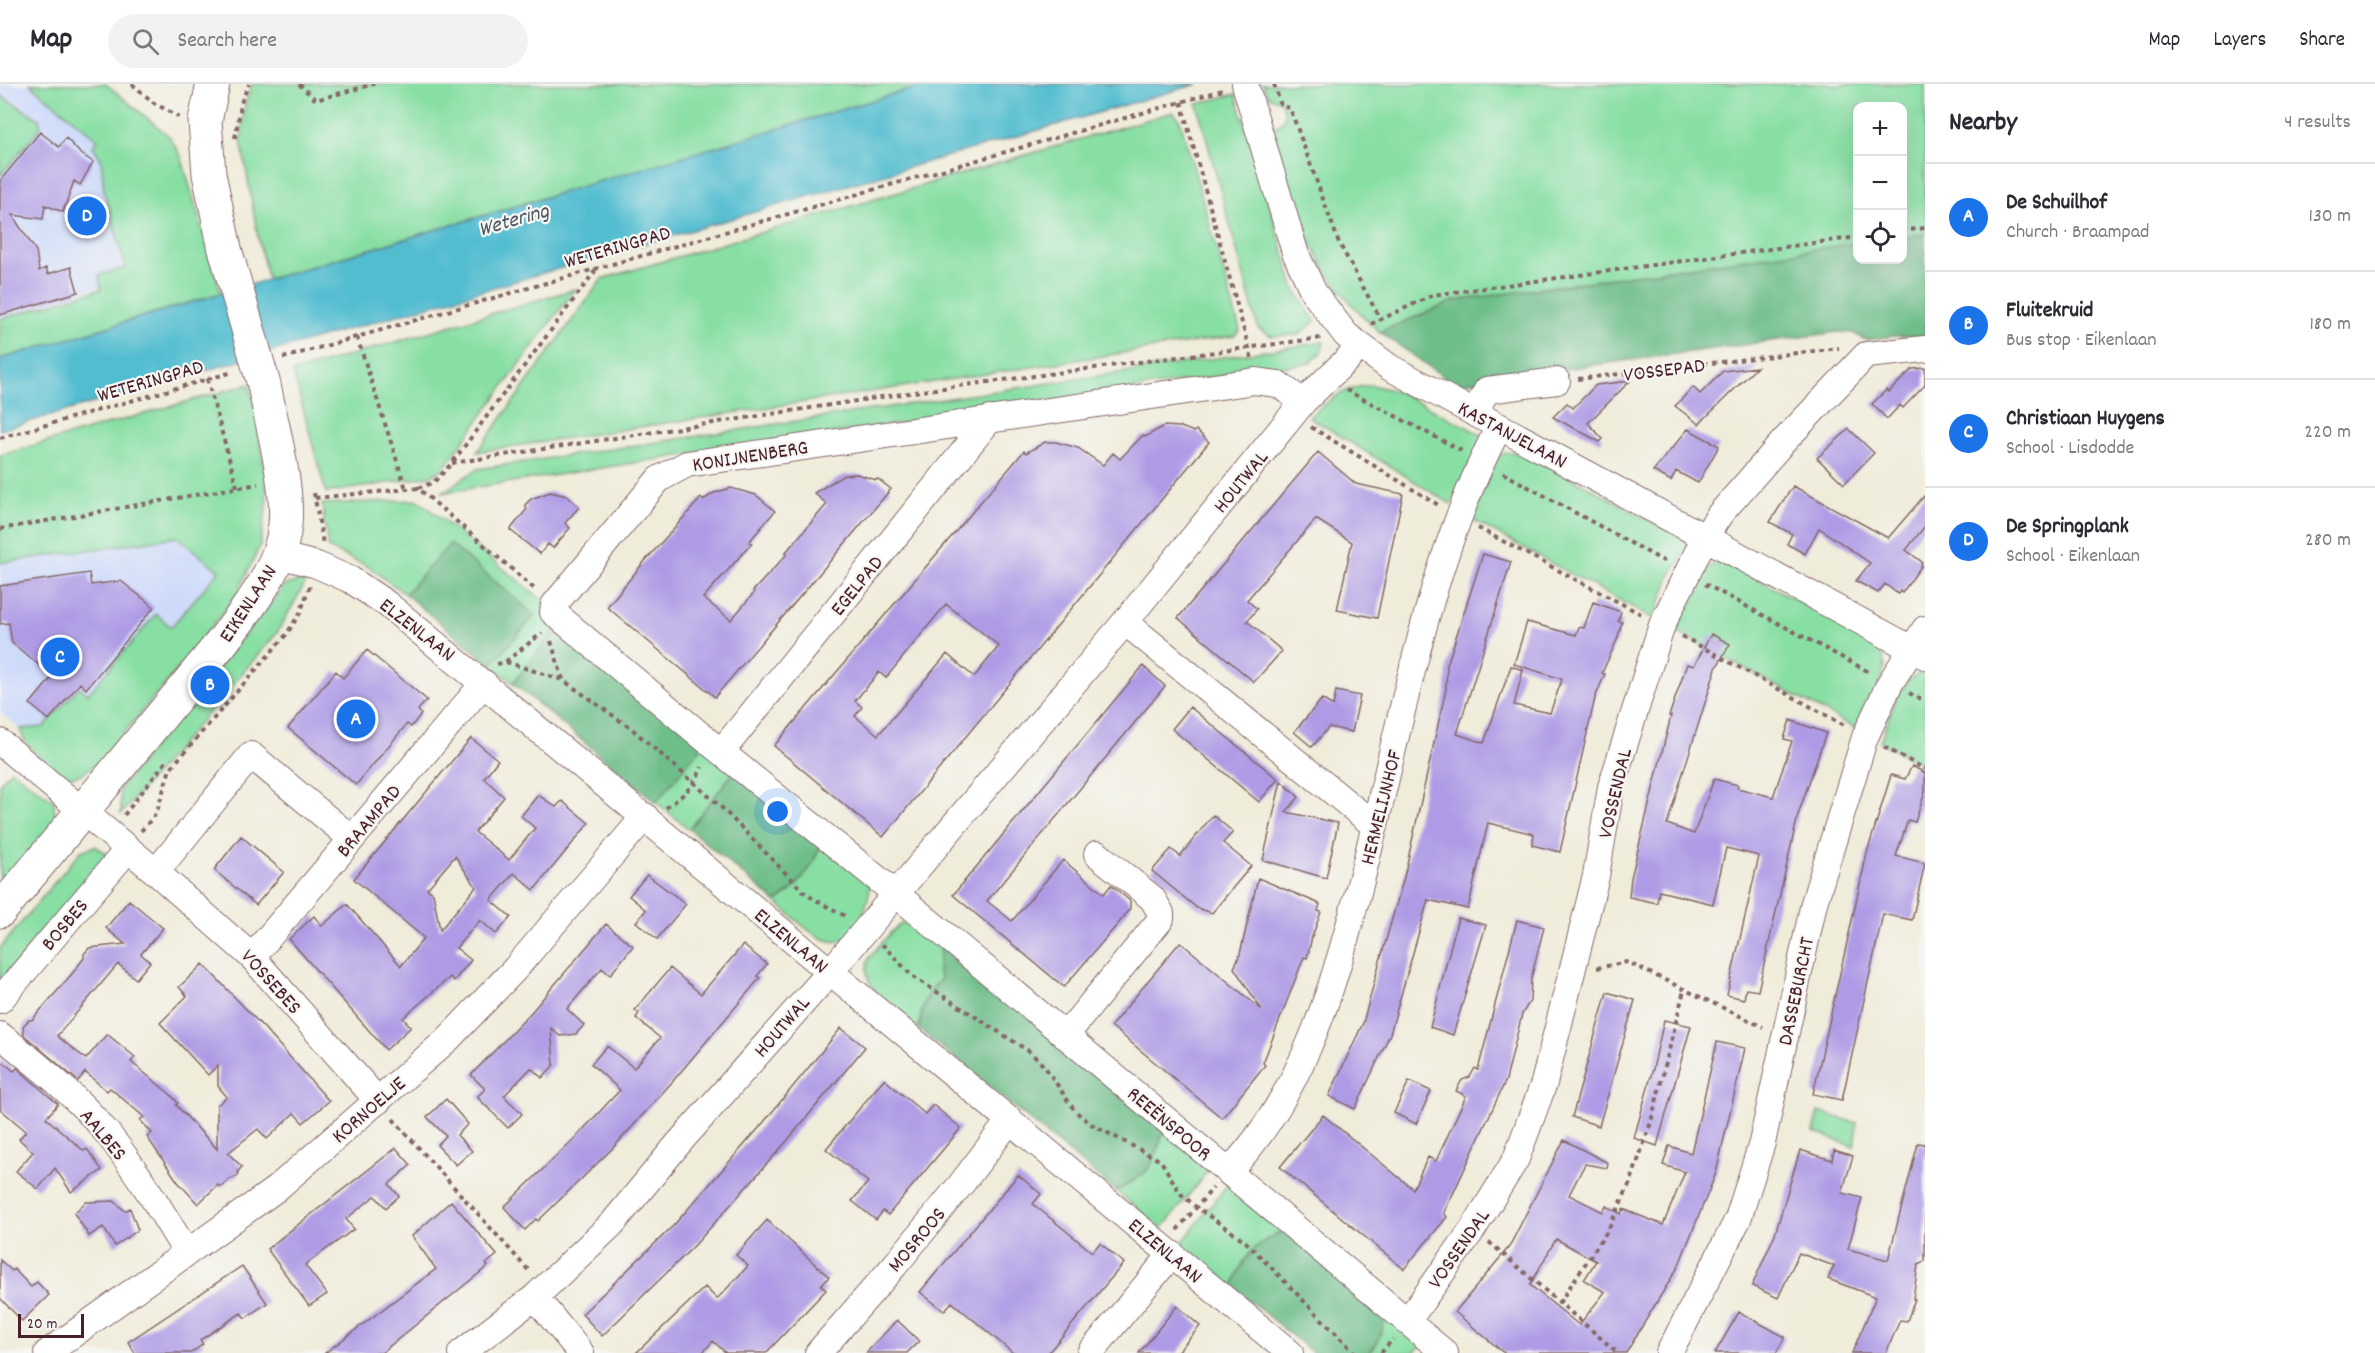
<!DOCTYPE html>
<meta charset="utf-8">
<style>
:root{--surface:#fff;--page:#f2f2f3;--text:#2b2b33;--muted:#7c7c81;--line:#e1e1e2;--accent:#1a73e8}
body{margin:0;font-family:Dekko,sans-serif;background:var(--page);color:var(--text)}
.controls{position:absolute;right:18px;top:18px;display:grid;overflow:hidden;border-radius:12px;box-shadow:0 6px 24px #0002}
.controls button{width:54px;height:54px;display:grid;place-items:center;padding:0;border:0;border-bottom:2px solid var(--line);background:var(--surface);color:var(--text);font:30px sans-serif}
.scale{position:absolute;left:18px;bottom:15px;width:66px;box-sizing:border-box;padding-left:6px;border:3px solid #4a1f2b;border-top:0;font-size:16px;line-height:21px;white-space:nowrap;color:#4a1f2b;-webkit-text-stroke:4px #f6f6f2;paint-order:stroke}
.you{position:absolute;left:778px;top:728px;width:21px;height:21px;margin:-15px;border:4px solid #fff;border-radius:50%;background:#1a73e8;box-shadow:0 0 0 9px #1a73e833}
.badge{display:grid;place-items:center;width:39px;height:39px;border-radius:50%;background:var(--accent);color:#fff;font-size:20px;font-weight:700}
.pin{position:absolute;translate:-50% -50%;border:3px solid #fff;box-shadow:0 2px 6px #0006}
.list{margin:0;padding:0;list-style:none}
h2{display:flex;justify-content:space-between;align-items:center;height:78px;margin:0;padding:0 24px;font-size:26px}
h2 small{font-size:20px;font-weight:400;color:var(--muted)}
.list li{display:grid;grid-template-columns:39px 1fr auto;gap:18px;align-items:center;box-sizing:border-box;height:108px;padding:0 24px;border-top:2px solid var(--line)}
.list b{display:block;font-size:22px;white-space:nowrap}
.list p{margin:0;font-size:20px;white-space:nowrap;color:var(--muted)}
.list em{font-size:20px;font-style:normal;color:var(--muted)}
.icon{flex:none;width:33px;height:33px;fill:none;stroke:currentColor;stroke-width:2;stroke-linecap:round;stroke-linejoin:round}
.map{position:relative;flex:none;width:1925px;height:1269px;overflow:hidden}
header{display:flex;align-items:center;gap:36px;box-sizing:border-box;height:84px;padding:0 30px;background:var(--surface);border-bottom:2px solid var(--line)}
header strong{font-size:28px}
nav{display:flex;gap:33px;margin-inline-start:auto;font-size:21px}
.search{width:420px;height:54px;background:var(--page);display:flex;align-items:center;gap:15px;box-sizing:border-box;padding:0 21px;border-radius:33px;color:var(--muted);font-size:22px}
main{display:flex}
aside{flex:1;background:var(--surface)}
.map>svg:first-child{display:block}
</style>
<header>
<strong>Map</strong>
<div class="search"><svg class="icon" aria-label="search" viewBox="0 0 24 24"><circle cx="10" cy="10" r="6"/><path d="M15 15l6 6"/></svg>Search here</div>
<nav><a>Map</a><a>Layers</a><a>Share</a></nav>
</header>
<main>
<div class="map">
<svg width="1925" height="1269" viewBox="0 0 1925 1269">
<rect width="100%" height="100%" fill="#f6f6f2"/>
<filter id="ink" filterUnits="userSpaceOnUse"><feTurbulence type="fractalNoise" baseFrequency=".0167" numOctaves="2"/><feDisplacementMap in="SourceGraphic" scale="12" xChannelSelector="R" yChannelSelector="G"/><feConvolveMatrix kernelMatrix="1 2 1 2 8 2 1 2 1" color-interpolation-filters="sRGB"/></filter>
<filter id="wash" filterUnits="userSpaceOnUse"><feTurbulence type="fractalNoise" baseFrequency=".008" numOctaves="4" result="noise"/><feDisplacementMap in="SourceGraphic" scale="24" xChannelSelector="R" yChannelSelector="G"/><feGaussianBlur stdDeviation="1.35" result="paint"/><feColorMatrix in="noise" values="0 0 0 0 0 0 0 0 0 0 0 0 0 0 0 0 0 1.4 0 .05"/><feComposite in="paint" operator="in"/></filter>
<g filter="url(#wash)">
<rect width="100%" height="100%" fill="#f0ecda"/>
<path fill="#cedafa" d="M0 0H53L119 39 185 176 0 234Z
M177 453 219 487 171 543 155 530 88 610 79 603 44 643 20 645 0 628V479Z"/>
<path fill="#88dfa4" stroke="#697f68" stroke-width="1.5" d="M30 0H106L169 52 181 72 221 209 0 275V235L101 205 99 191 126 184 104 107 101 75 93 62 98 56Z
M252 0H928L268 195 259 159 241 56 245 21Z
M1262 0H1925V150L1903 153 1902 22H1858L1857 159 1454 217 1380 248C1308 185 1299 132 1273 44 1288 37 1286 30 1281 17L1269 13Z
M1236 10 1295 206 1315 237 1299 251 1271 252 1258 244 1197 20Z
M0 11 39 35 41 43 0 92Z
M1173 28 1180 36 1240 246 1234 252 477 368 602 195Z
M575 205 443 385 431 392 326 409 293 288Z
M1324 258 1321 268 1310 279 672 373 441 409 477 385Z
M249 300 257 331 266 396 267 419 260 462 236 512 187 574 101 676C77 698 64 698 41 675 30 664 25 660 20 645L44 643 79 603 88 610 156 530 171 543 219 487 177 453 0 479V371Z
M1372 301 1399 308 1484 352 1451 420 1309 333C1332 314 1342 304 1372 301Z
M1513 368 1535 374 1688 457 1689 463 1671 490 1654 535 1472 436 1494 377 1501 370Z
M418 416 546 519 560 541 513 599 491 581 535 531 450 460 405 510 369 483 328 464 322 420Z
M1717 478 1728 479 1881 562 1885 584 1860 647 1677 548C1686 524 1693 490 1717 478Z
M304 496H307L277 549 121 730 120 704 285 501Z
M1925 586V682L1880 658 1896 614 1908 596Z
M703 661 734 688 689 745 656 718Z
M11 686 54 717 55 737 0 805V699Z
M821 761 870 802C868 820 856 863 830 857 813 854 790 830 776 818 799 803 811 786 821 761Z
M95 762 108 770 0 909V864L81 767Z
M903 839 916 841 941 861 938 888 941 895C925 908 921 924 919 945 900 929 859 906 868 877 870 871 876 866 880 861 887 853 893 844 903 839Z
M1819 1028 1857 1039 1854 1063 1814 1048Z
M1164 1046 1210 1084 1162 1145 1116 1107C1153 1087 1151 1085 1164 1046Z
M1228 1100 1284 1146C1254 1161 1243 1171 1233 1203L1181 1160Z
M1385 1230 1422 1261 1413 1269H1368L1375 1263Z"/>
<path fill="#6ebe8a" stroke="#5c6e5a" stroke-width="1.5" d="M1925 150V252H1894L1866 256 1853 249 1838 248 1454 300 1380 248 1454 217 1857 159 1858 176H1902L1903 153Z
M450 460 535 531 491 581 405 510Z
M560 541 703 661 656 718 513 599Z
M734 688 821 761C810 787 800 802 776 818L689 745Z
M941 861 1164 1046C1151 1085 1153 1087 1116 1107L919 945C922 924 926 909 941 895L938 888Z
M1284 1146 1385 1230C1383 1245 1380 1258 1368 1269H1313L1233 1203C1243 1171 1254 1161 1284 1146Z"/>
<path fill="#53bdd0" stroke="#4e6e7e" stroke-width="1.5" d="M928 0H1198L0 346V275Z"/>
<g id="blocks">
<path fill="#af9be5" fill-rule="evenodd" d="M40 48 59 63 66 54 80 69 93 78 80 101 74 97 63 128 45 121 43 135 12 131 36 167 39 187 46 184 48 190 71 183 78 208 0 231V97Z
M1757 283 1699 340 1675 322 1693 303 1700 310 1723 287Z
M1925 284V301L1903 324 1900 321 1887 335 1872 320 1886 306 1889 308 1912 285Z
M1630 297 1588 339 1603 355 1600 358 1553 333 1567 319 1573 324 1596 301Z
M1164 342 1181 343 1194 348 1196 346 1209 358 883 753 774 662 1024 367 1026 369 1045 358H1056L1078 364 1103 381 1113 369 1120 375 1143 351 1145 353ZM946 520 999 562 974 593 947 570 878 651 855 632 862 623 855 617 879 588 886 594Z
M1688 345 1719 362 1698 399 1676 387 1671 397 1653 387Z
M1849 345 1874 369 1844 400 1817 374Z
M1318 368 1356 400 1403 410 1377 534 1337 526 1352 458 1316 435 1247 516 1257 525 1247 537 1282 567 1254 598 1178 534Z
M857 390 876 396 878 395 891 405 715 613 607 523 644 478 701 414 703 416 714 409 731 404 756 411 775 427 749 458 752 459 703 514 731 536 754 509 753 507 787 470 785 469 827 420 814 409 844 391Z
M1793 402 1888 454 1925 411V442L1906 466 1922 478 1921 480 1922 481 1902 509 1900 507 1898 510 1885 500 1878 509 1856 497 1870 479 1819 444 1805 470 1787 460 1792 450 1770 438Z
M550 408 567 412 579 423 565 439 570 444 553 464 548 460 540 470 510 446 527 425 525 421 531 415Z
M1483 470 1511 478 1457 650 1484 659 1511 582 1523 586 1514 621 1550 629 1562 595 1514 580 1527 538 1576 551 1579 543 1584 544 1593 518 1621 528 1618 537 1622 538 1617 556 1602 589 1605 590 1595 614 1560 768 1532 761 1534 750 1488 739 1468 825 1428 816 1390 950 1355 1025 1329 1012 1363 939 1378 884 1404 793 1446 605 1447 581Z
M89 489 91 501 121 497 154 523 86 605 80 599 49 636 30 620 53 592 12 559 9 539 0 540V502Z
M1711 550 1730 560 1716 584 1667 740 1694 750 1714 695 1738 701 1737 704 1773 713 1792 657 1784 655 1790 636 1826 649 1798 731 1758 907 1746 905 1744 915 1727 911 1759 772 1726 764 1713 820 1659 807 1657 819 1629 813 1631 794 1671 632H1669L1687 580 1694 582Z
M367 566 427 616 418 626 421 630 411 643 407 640 356 701 288 644 336 587 343 594Z
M1143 582 1165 602 987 817 1012 837 1063 776 1104 810 1111 801 1130 817V824L1123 834 1064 903 953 811Z
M1336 607 1360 612 1352 648 1329 643 1312 663 1294 648 1322 615 1333 622Z
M1190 623 1278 695 1259 718 1172 645Z
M471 654 498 676 484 694 504 713 475 748 509 776 535 744 521 732 538 711 556 723 562 717 589 739 534 806 514 789 491 816 511 833 496 850 480 836 456 864 471 876 454 897 450 893 403 934 411 943 386 966 289 855 314 832 322 842 347 820 401 882 424 854 354 795ZM455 772 476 803 440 846 433 809 427 805Z
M1912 682 1925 689V708L1915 738 1908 736 1896 772 1925 779 1912 836 1883 830 1842 1016 1813 1010 1867 769 1891 691 1905 695Z
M1281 697 1299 713 1286 728 1338 739 1326 794 1263 776Z
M1213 731 1233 748 1223 759 1251 782 1212 829 1197 824 1152 787 1171 765 1180 772Z
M241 752 284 788 256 821 214 786Z
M647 791 686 820 657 855 636 838 646 826 629 812Z
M1258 794 1320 820 1318 827 1321 828 1312 853 1307 874 1304 873 1263 979 1265 981 1222 1034 1111 942 1180 858 1262 926 1234 884 1240 870Z
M129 816 163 844 141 870 150 878 136 895 118 880 57 952 86 975 107 950 135 973 131 978 170 1010 178 1019 176 1021 217 1065V1021L227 1013 218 1002V981L208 991 160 939 187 912 179 903 203 880 265 945 329 1017 303 1039 294 1029 267 1055 258 1045 228 1069 242 1083 238 1087V1092L230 1095 221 1103 218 1101 198 1120 178 1098 147 1053 152 1049 140 1036 144 1033 110 1004 107 1007 85 988 78 997 24 951 23 942 29 936H32L71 891 84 874V870L89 864 125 860 106 844Z
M1458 834 1486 841 1453 951 1430 943Z
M1517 836 1544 843 1531 895 1530 917 1522 930 1506 996 1444 1129 1447 1133 1404 1185 1280 1083 1323 1031 1413 1105 1428 1073 1436 1077 1466 1012 1456 1007 1462 996 1470 993 1475 984 1478 986Z
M606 840 633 862 610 891 602 884 567 925 584 941 576 950 560 952 551 944 554 981 542 994 531 984 504 1012 522 1030 508 1044 477 1013 485 1005 471 991 528 932Z
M743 861 767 880 757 892 760 894 673 997 614 1063 538 1137 536 1135 525 1146 504 1123 577 1052 620 1006 591 980 607 962 634 984 660 954 636 934 639 929 635 926 670 884 701 910Z
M1607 908 1635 916 1599 1042 1572 1033Z
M1664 936 1691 942 1657 1062 1634 1054 1653 985Z
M841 944 865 963 787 1057 695 1161 602 1252 582 1230 673 1142 759 1044Z
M1717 958 1745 964 1716 1089 1678 1183 1626 1269H1504L1455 1228 1509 1163 1564 1056 1608 1079 1607 1084 1585 1080 1569 1111 1603 1128 1606 1122 1621 1130 1623 1125 1663 1141 1685 1088 1663 1081 1669 1062 1691 1069ZM1556 1155 1596 1177 1584 1196 1605 1208 1579 1241 1530 1201Z
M0 976 14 987 17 984 58 1020 46 1034 84 1067 87 1065 102 1086 71 1108 55 1084 38 1105 16 1087 33 1068 19 1055 26 1047 0 1025Z
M884 995 925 1030 933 1021 961 1044 888 1131 883 1127 876 1136 852 1117 868 1098 826 1065Z
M1409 997 1431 1007 1416 1040 1394 1029Z
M446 1015 468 1040 457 1051 472 1067 456 1081 437 1061 446 1052 427 1033Z
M1918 1059 1925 1060V1177L1918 1181 1913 1215H1915L1907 1237 1900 1236 1886 1269H1852L1876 1213 1828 1195 1834 1182 1799 1169 1778 1214 1752 1202 1775 1150 1800 1066 1832 1076 1834 1066 1853 1072 1842 1109 1862 1114 1848 1165 1888 1176Z
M396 1064 411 1081 389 1100 399 1112 386 1124 375 1112 346 1135 354 1145 305 1181 327 1210 309 1222 267 1165Z
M1018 1091 1041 1110 1033 1120 1092 1168 1100 1159 1124 1179 1048 1269H1013L952 1218 944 1227 920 1208Z
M114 1117 125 1127 130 1124 138 1146 115 1162 103 1143 89 1152 74 1129 86 1118Z
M451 1117 497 1171 486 1180 488 1182 381 1269H325L436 1185 412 1152Z
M767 1136 829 1193 821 1201 826 1206 766 1269H726L713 1257 702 1269H636L705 1203 717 1215 748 1182 736 1171Z
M0 1176 12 1187 14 1185 31 1203 37 1198 49 1211 22 1237 0 1214Z
M242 1182 267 1219 245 1234 241 1229 200 1256 203 1260 191 1269H135L128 1258Z
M1177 1222 1200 1242 1177 1269H1139Z
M1739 1228 1785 1253 1776 1269H1715Z
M897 1236 919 1257 907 1269H866Z"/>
</g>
</g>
<g filter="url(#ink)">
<use href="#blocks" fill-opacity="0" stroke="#846768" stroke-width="1.5"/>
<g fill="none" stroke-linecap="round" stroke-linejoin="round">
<defs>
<path id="street" d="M1245 0 1295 168 1314 209 1346 251 1389 283 1925 572
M1303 318 1278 300 1255 297 687 380 659 395 554 521 553 528 710 659 895 809 1445 1269
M1474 329 1487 306 1557 297
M278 471 317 481 351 496 387 520 1290 1269
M1125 538 1375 742
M0 658 156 788 252 873 378 1017
M721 668 990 335
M156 788 251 671 352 755
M252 873 484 599
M0 916 128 765
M0 951C36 980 79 1014 108 1050 137 1087 162 1128 186 1168
M1065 952 1161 835V829L1152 814 1097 770
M1229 1087C1305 1008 1335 897 1362 793 1401 643 1426 482 1499 343
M535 1213 581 1269
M1407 1238 1473 1145 1516 1075 1544 999 1596 792 1611 703 1662 541 1705 453 1720 430 1783 358 1866 271 1925 265
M47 1269 276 1105 448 955 515 885 645 732
M461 1269 535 1213 612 1140 678 1060 830 888 1125 538 1303 318 1361 262
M818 1269 895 1181 962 1099 1010 1036
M1090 1269 1172 1170
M1669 1269 1738 1135 1762 1059 1814 819 1865 653 1890 599 1925 545"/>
<path id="secondary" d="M213 0 205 37 209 90 225 165
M0 827 223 557C248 524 281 485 285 441 289 402 272 341 264 301"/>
</defs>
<use href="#street" stroke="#846768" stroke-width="28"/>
<use href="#secondary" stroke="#846768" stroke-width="35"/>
<path stroke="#846768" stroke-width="4" stroke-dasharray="4.5 4.5" stroke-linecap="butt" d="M132 0 154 19 179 33
M299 0 316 16 374 0
M1274 0 1281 22 1290 24 1339 159 1381 236
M1181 18 1252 275
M235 54 242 16 249 0
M1902 147 1925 144
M1371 240 1433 211 1858 153
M357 253 406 405
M283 274 1223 6
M207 295 237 403
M1578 295 1839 264
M1346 306 1462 367
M1311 343 1440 422
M0 354 233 288
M452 379 928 306 1321 254
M1503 389 1667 479
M418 404 434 398 452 379 598 183
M314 409 323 460
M315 414 418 404 537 507
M1478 444 1641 530
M0 445 258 400
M1705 500 1871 589
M1682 552 1846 642
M551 557 563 596 632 645 694 699 722 724 807 811 847 833
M506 578 563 596
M497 580 505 578 542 549
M1909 609 1925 617
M213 610 228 619
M1884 663 1925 685
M666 724C683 712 694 702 702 683
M124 731 168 675
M141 747 156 730 170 685 286 551 300 529 310 502
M882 860 912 892 1030 968 1045 983 1075 1027 1091 1040 1161 1077 1180 1109 1196 1123 1245 1157 1355 1269
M1597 884 1627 878 1763 943
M393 1035 530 1188
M1177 1146 1213 1104
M1489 1158 1618 1269
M1559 1219 1608 1146 1631 1097 1651 1038 1684 906
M1381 1269 1393 1255"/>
<use href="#street" stroke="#fff" stroke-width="26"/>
<use href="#secondary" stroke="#fff" stroke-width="33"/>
<defs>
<path id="secondary-bridge" d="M225 165 264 301"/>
</defs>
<use href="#secondary-bridge" stroke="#846768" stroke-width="35" stroke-linecap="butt"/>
<use href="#secondary-bridge" stroke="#fff" stroke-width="33"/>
</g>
</g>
<g text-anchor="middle" stroke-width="4.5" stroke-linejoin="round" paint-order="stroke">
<g font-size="21" fill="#4a1f2b" stroke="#f6f6f2">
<text transform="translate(617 162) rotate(-16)" y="7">WETERINGPAD</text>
<text transform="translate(1664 285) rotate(-7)" y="7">VOSSEPAD</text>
<text transform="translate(150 296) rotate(-16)" y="7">WETERINGPAD</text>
<text transform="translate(1513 350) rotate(28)" y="7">KASTANJELAAN</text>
<text transform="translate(750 371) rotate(-9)" y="7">KONIJNENBERG</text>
<text transform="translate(1240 397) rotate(-51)" y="7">HOUTWAL</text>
<text transform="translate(856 501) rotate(-51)" y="7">EGELPAD</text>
<text transform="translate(247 519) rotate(-57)" y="7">EIKENLAAN</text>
<text transform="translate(418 545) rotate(38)" y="7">ELZENLAAN</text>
<text transform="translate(1614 709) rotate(-77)" y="7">VOSSENDAL</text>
<text transform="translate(1380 723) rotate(-76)" y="7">HERMELIJNHOF</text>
<text transform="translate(368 736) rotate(-50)" y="7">BRAAMPAD</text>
<text transform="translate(64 840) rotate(-50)" y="7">BOSBES</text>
<text transform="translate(792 856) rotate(40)" y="7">ELZENLAAN</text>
<text transform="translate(272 897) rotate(48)" y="7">VOSSEBES</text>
<text transform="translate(1795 907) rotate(-78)" y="7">DASSEBURCHT</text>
<text transform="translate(781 942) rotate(-49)" y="7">HOUTWAL</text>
<text transform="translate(368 1025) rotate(-41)" y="7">KORNOELJE</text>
<text transform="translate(1170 1039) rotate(40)" y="7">REEËNSPOOR</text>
<text transform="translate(104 1050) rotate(50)" y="7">AALBES</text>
<text transform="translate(916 1155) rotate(-50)" y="7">MOSROOS</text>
<text transform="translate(1458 1164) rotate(-55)" y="7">VOSSENDAL</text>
<text transform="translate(1166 1166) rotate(40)" y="7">ELZENLAAN</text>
</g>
<g font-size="22" font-style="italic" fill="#4d5665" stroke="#f6f6f2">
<text transform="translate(513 134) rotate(-16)" y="8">Wetering</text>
</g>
</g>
</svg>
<div class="controls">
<button>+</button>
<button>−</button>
<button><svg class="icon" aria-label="locate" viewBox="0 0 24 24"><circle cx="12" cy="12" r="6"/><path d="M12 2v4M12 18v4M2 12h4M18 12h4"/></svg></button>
</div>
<div class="scale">20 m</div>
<div class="you"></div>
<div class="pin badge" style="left:356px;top:635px">A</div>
<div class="pin badge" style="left:210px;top:601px">B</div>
<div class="pin badge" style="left:60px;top:573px">C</div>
<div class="pin badge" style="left:87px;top:132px">D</div>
</div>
<aside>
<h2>Nearby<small>4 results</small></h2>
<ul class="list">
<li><span class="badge">A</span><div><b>De Schuilhof</b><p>Church · Braampad</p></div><em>130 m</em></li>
<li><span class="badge">B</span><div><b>Fluitekruid</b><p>Bus stop · Eikenlaan</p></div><em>180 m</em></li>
<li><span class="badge">C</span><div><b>Christiaan Huygens</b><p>School · Lisdodde</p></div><em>220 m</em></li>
<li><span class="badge">D</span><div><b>De Springplank</b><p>School · Eikenlaan</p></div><em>280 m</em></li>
</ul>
</aside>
</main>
